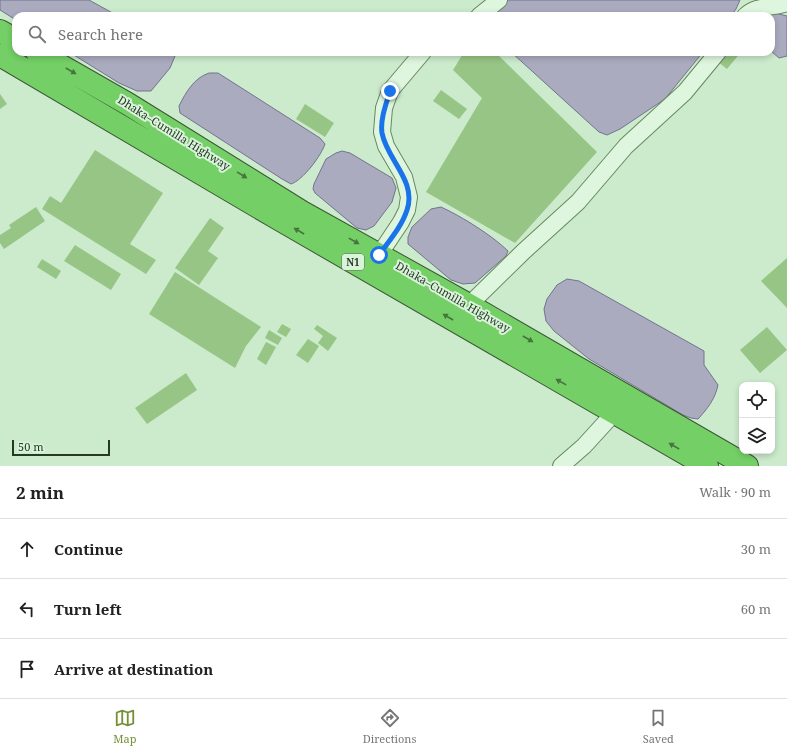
<!DOCTYPE html>
<meta charset="utf-8">
<style>
:root{--surface:#fff;--page:#f6f6f6;--text:#222;--muted:#767676;--line:#e0e0e0;--accent:#759037}
body{margin:0;font-family:"Noto Serif",serif;background:var(--page);color:var(--text)}
.controls{position:absolute;right:12px;bottom:12px;display:grid;overflow:hidden;border-radius:8px;box-shadow:0 2px 6px #0003}
.controls button{width:36px;height:36px;display:grid;place-items:center;padding:0;border:0;border-bottom:1px solid var(--line);background:var(--surface);color:var(--text);font:20px sans-serif}
.scale{position:absolute;left:12px;bottom:10px;width:98px;box-sizing:border-box;padding-left:4px;border:2px solid #273923;border-top:0;font-size:11px;line-height:14px;white-space:nowrap;color:#273923;-webkit-text-stroke:3px #daf3db;paint-order:stroke}
.stop{position:absolute;width:12px;height:12px;margin:-9px;border:3px solid #1a73e8;border-radius:50%;background:#fff}
.stop.end{background:#1a73e8;border-color:#fff;box-shadow:0 1px 4px #0008}
.list{margin:0;padding:0;list-style:none}
h2{display:flex;justify-content:space-between;align-items:center;height:52px;margin:0;padding:0 16px;font-size:17px}
h2 small{font-size:13px;font-weight:400;color:var(--muted)}
.list li{display:grid;grid-template-columns:26px 1fr auto;gap:12px;align-items:center;box-sizing:border-box;height:60px;padding:0 16px;border-top:1px solid var(--line)}
.list b{display:block;font-size:15px;white-space:nowrap}
.list em{font-size:13px;font-style:normal;color:var(--muted)}
.icon{flex:none;width:22px;height:22px;fill:none;stroke:currentColor;stroke-width:2;stroke-linecap:round;stroke-linejoin:round}
.map{position:relative;flex:none;width:787px;height:466px;overflow:hidden}
.search{position:absolute;background:var(--surface);box-shadow:0 2px 6px #0003;left:12px;right:12px;top:12px;height:44px;display:flex;align-items:center;gap:10px;box-sizing:border-box;padding:0 14px;border-radius:12px;color:var(--muted);font-size:15px}
.sheet{height:232px;background:var(--surface)}
nav{display:flex;justify-content:space-around;align-items:center;box-sizing:border-box;height:56px;border-top:1px solid var(--line);background:var(--surface);font-size:11px;color:var(--muted)}
nav a{display:grid;justify-items:center;gap:2px}
nav .on{color:var(--accent)}
.map>svg:first-child{display:block}
</style>
<div class="map">
<svg width="787" height="466" viewBox="0 0 787 466">
<rect width="100%" height="100%" fill="#cbebcc"/>
<path fill="#ababc0" stroke="#74728e" d="M0 0H89L118 16H16V20L0 10Z
M506 0H740L736 9 731 16H488Z
M775 13 787 16V56L779 58 771 51V16H756Z
M69 52H174L175 56 170 68 151 91H137L119 83Z
M511 52H703L665 99 620 129 607 135 599 132Z
M209 73H218L320 138 325 144C321 156 303 180 291 184L282 179 180 113 179 106C186 92 194 78 209 73Z
M342 151 350 153 392 178 396 188 392 202 374 226 366 230 357 228 315 193 313 189 314 184 326 159 336 153Z
M441 207C461 216 493 236 508 251L506 256 475 283 463 284 451 280 408 244V237L412 227 431 209Z
M567 279 579 281 704 351V365L718 385C715 399 708 408 698 419L691 418 683 415 589 359 554 331 546 321 544 309 547 299 557 285Z"/>
<path fill="#97c585" d="M464 52H495L597 152 515 243 426 192 482 98 453 70Z
M726 52H741L727 69 718 62Z
M441 90 467 109 459 119 433 101Z
M0 94 7 104 0 109Z
M305 104 334 123 325 137 296 119Z
M95 150 163 193 130 244 156 260 146 274 42 209 50 196 61 203Z
M36 207 45 221 4 249 0 243V235L11 228 9 225Z
M210 218 224 228 208 251 218 258 199 285 175 268Z
M75 245 121 274 111 290 64 261Z
M787 258V308L761 281Z
M42 259 61 271 56 279 37 267Z
M175 272 261 327 246 346 235 368 149 314Z
M282 324 291 329 286 337 277 332Z
M317 325 337 338 328 351 318 343 323 336 314 329Z
M767 327 787 350 760 373 740 350Z
M269 330 282 338 278 345 265 338Z
M308 339 319 346 308 363 296 355Z
M266 342 276 347 266 365 257 359Z
M186 373 197 390 147 424 135 408Z"/>
<g fill="none" stroke-linecap="round" stroke-linejoin="round">
<defs>
<path id="minor" d="M479 16 499 0
M745 16C758 4 771 9 787 3
M379 255 401 222 407 210 409 197 404 177 386 146 382 132 384 108 390 91 423 52
M469 305 523 252 578 202 626 146 685 92 718 52
M561 466 584 446 615 412"/>
<path id="highway" d="M0 31 16 40
M37 52 128 104 302 212 469 305 747 466
M0 55 277 218 707 466"/>
</defs>
<use href="#minor" stroke="#678761" stroke-width="18"/>
<use href="#highway" stroke="#3c5534" stroke-width="24"/>
<use href="#minor" stroke="#def6de" stroke-width="16"/>
<use href="#highway" stroke="#74d066" stroke-width="22"/>
</g>
<defs><path id="oneway-solid" d="M-6-.8H1V-3.2L6.5 0L1 3.2V.8H-6Z"/></defs>
<g fill="#46753e">
<use href="#oneway-solid" transform="translate(71 71) rotate(30)"/>
<use href="#oneway-solid" transform="translate(242 175) rotate(32)"/>
<use href="#oneway-solid" transform="translate(299 231) rotate(-150)"/>
<use href="#oneway-solid" transform="translate(354 241) rotate(29)"/>
<use href="#oneway-solid" transform="translate(448 317) rotate(-150)"/>
<use href="#oneway-solid" transform="translate(528 339) rotate(30)"/>
<use href="#oneway-solid" transform="translate(561 382) rotate(-151)"/>
<use href="#oneway-solid" transform="translate(674 446) rotate(-150)"/>
</g>
<g fill="none" stroke-linecap="round" stroke-linejoin="round">
<path stroke="#1a73e8" stroke-width="5" d="M379 255C389 241 402 226 407 210 417 181 387 160 382 133 380 120 386 104 390 91"/>
</g>
<g text-anchor="middle" stroke-width="4" stroke-linejoin="round" paint-order="stroke">
<rect fill="#daf3db" stroke="#5d715a" stroke-width="1" x="342" y="254" width="22" height="16" rx="3"/>
<g font-size="10" font-weight="bold" fill="#273923">
<text x="353" y="266">N1</text>
</g>
<g font-size="11" fill="#273923" stroke="#daf3db">
<text transform="translate(174 133) rotate(32)" y="4">Dhaka–Cumilla Highway</text>
<text transform="translate(453 297) rotate(30)" y="4">Dhaka–Cumilla Highway</text>
</g>
</g>
</svg>
<div class="controls">
<button><svg class="icon" aria-label="locate" viewBox="0 0 24 24"><circle cx="12" cy="12" r="6"/><path d="M12 2v4M12 18v4M2 12h4M18 12h4"/></svg></button>
<button><svg class="icon" aria-label="layers" viewBox="0 0 24 24"><path d="M12 4l9 5-9 5-9-5zM3 14l9 5 9-5"/></svg></button>
</div>
<div class="scale">50 m</div>
<div class="stop" style="left:379px;top:255px"></div>
<div class="stop end" style="left:390px;top:91px"></div>
<div class="search"><svg class="icon" aria-label="search" viewBox="0 0 24 24"><circle cx="10" cy="10" r="6"/><path d="M15 15l6 6"/></svg>Search here</div>
</div>
<section class="sheet">
<h2>2 min<small>Walk · 90 m</small></h2>
<ul class="list">
<li><svg class="icon" aria-label="ahead" viewBox="0 0 24 24"><path d="M12 20V5M6 11l6-6 6 6"/></svg><div><b>Continue</b></div><em>30 m</em></li>
<li><svg class="icon" aria-label="left" viewBox="0 0 24 24"><path d="M17 20v-9H6M10 6l-5 5 5 5"/></svg><div><b>Turn left</b></div><em>60 m</em></li>
<li><svg class="icon" aria-label="arrive" viewBox="0 0 24 24"><path d="M6 21V4h12l-3 4 3 4H6"/></svg><div><b>Arrive at destination</b></div></li>
</ul>
</section>
<nav>
<a class="on"><svg class="icon" aria-label="map" viewBox="0 0 24 24"><path d="M3 6l6-2 6 2 6-2v14l-6 2-6-2-6 2zM9 4v14M15 6v14"/></svg>Map</a>
<a><svg class="icon" aria-label="directions" viewBox="0 0 24 24"><path d="M12 3l9 9-9 9-9-9zM9 14v-3h6M13 9l2 2-2 2"/></svg>Directions</a>
<a><svg class="icon" aria-label="saved" viewBox="0 0 24 24"><path d="M7 4h10v16l-5-4-5 4z"/></svg>Saved</a>
</nav>
